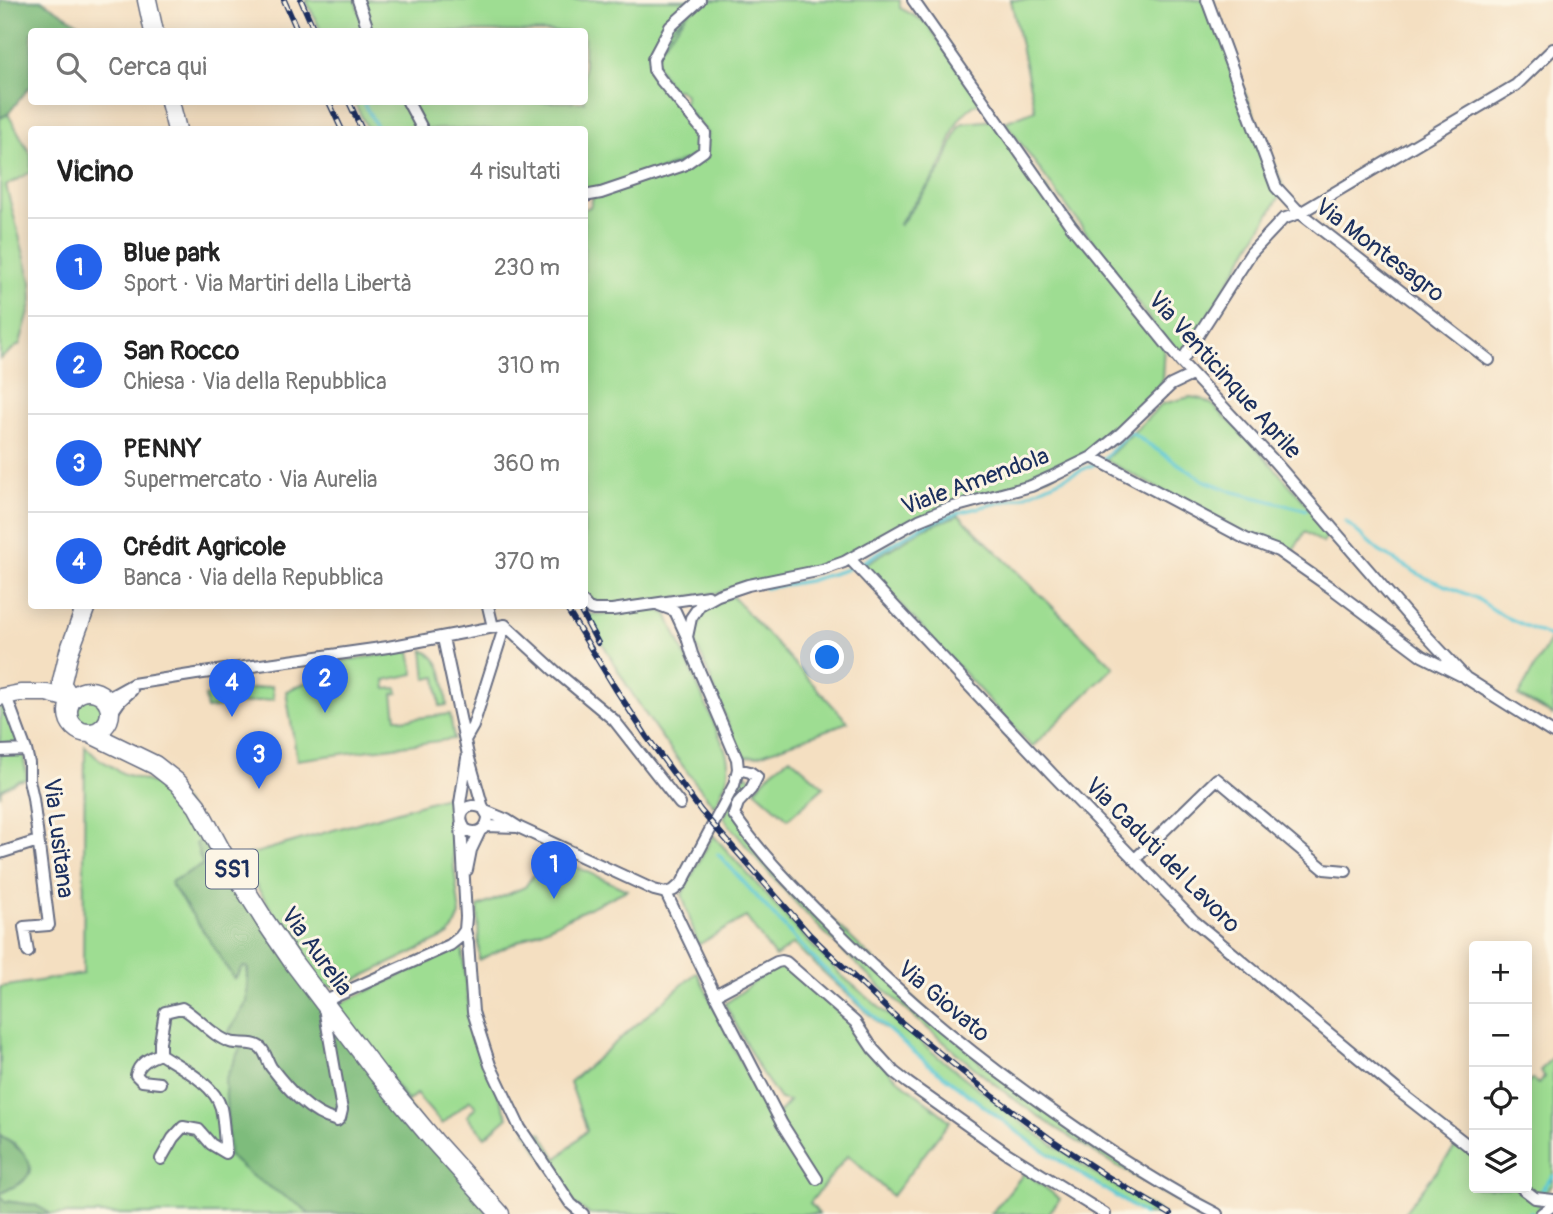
<!DOCTYPE html>
<html lang="it">
<meta charset="utf-8">
<style>
:root{--surface:#fff;--page:#f6f6f6;--text:#222;--muted:#767676;--line:#e0e0e0;--accent:#2563eb}
body{margin:0;font-family:Pangolin,sans-serif;background:var(--page);color:var(--text)}
.controls{position:absolute;right:21px;bottom:21px;display:grid;overflow:hidden;border-radius:7px;box-shadow:0 4px 18px #0003}
.controls button{width:63px;height:63px;display:grid;place-items:center;padding:0;border:0;border-bottom:2px solid var(--line);background:var(--surface);color:var(--text);font:35px sans-serif}
.you{position:absolute;left:828px;top:658px;width:24px;height:24px;margin:-18px;border:5px solid #fff;border-radius:50%;background:#1a73e8;box-shadow:0 0 0 10px #1a73e833}
.badge{display:grid;place-items:center;width:46px;height:46px;border-radius:50%;background:var(--accent);color:#fff;font-size:23px;font-weight:700}
.pin{position:absolute;translate:-50% -58px;filter:drop-shadow(0 2px 4px #0008)}
.pin::after{content:'';position:absolute;top:37px;width:24px;height:21px;background:inherit;clip-path:polygon(0 0,100% 0,50% 100%)}
.list{margin:0;padding:0;list-style:none}
h2{display:flex;justify-content:space-between;align-items:center;height:91px;margin:0;padding:0 28px;font-size:30px}
h2 small{font-size:23px;font-weight:400;color:var(--muted)}
.list li{display:grid;grid-template-columns:46px 1fr auto;gap:21px;align-items:center;box-sizing:border-box;height:98px;padding:0 28px;border-top:2px solid var(--line)}
.list b{display:block;font-size:26px;white-space:nowrap}
.list p{margin:0;font-size:23px;white-space:nowrap;color:var(--muted)}
.list em{font-size:23px;font-style:normal;color:var(--muted)}
.icon{flex:none;width:38px;height:38px;fill:none;stroke:currentColor;stroke-width:2;stroke-linecap:round;stroke-linejoin:round}
.map{position:relative;flex:none;width:1553px;height:1214px;overflow:hidden}
.search{position:absolute;background:var(--surface);box-shadow:0 4px 18px #0003;left:28px;top:28px;width:560px;height:77px;display:flex;align-items:center;gap:18px;box-sizing:border-box;padding:0 24px;border-radius:7px;color:var(--muted);font-size:26px}
.panel{position:absolute;background:var(--surface);box-shadow:0 4px 18px #0003;left:28px;top:126px;width:560px;height:483px;border-radius:7px}
.map>svg:first-child{display:block}
</style>
<div class="map">
<svg width="1553" height="1214" viewBox="0 0 1553 1214">
<rect width="100%" height="100%" fill="#fcf5e5"/>
<filter id="ink" filterUnits="userSpaceOnUse"><feTurbulence type="fractalNoise" baseFrequency=".0143" numOctaves="2"/><feDisplacementMap in="SourceGraphic" scale="14" xChannelSelector="R" yChannelSelector="G"/><feConvolveMatrix kernelMatrix="1 2 1 2 8 2 1 2 1" color-interpolation-filters="sRGB"/></filter>
<filter id="wash" filterUnits="userSpaceOnUse"><feTurbulence type="fractalNoise" baseFrequency=".00686" numOctaves="4" result="noise"/><feDisplacementMap in="SourceGraphic" scale="28" xChannelSelector="R" yChannelSelector="G"/><feGaussianBlur stdDeviation="1.57" result="paint"/><feColorMatrix in="noise" values="0 0 0 0 0 0 0 0 0 0 0 0 0 0 0 0 0 1.4 0 .05"/><feComposite in="paint" operator="in"/></filter>
<g filter="url(#wash)">
<rect width="100%" height="100%" fill="#f4dfc1"/>
<path fill="#9edd92" stroke="#5c8678" stroke-width="2" d="M306 0H355L366 31H321Z
M360 0H698L652 59 703 134 702 151 683 164 585 195 584 130 425 129 410 102H584V32L371 31Z
M703 0H900V8L926 22 981 101C949 119 955 136 941 165 932 184 911 205 899 224L900 225 943 167 959 126 963 123 995 120 1164 344 1162 380 1156 396 1092 456 1050 476 946 507 843 561 717 593 595 608 584 601V209L590 207 593 197 705 152 707 133 684 105 685 95 679 89H671L662 79 655 59 671 28Z
M1011 0H1207L1284 189 1181 362 1005 122 1035 110Z
M354 102H405L420 129H368Z
M8 114 31 155V172L6 186 31 281 32 301 20 344 0 359V118Z
M1190 397 1202 399 1213 405 1252 443 1305 502 1327 536 1323 543 1305 532 1291 554 1280 547 1247 536 1105 460 1162 404Z
M959 515 1114 667 1032 747 864 565 925 528Z
M732 596 848 722 757 756 741 757 702 657 695 645 696 635 702 616 708 606Z
M653 608 667 614 725 749C733 774 726 783 714 806 665 745 621 684 588 614 611 615 630 613 653 608Z
M1551 638 1553 639V715L1518 696Z
M423 650C446 661 444 683 447 705L440 706 436 677 426 679Z
M410 651 414 674 385 680 386 689 397 688 398 693 393 694 396 718H400L401 720 450 714 454 739 297 760 286 691 329 673 327 663Z
M272 686 274 699 207 709 205 696Z
M68 712a21 21 0 1 1 42 0a21 21 0 1 1-42 0Z
M6 703 21 743 0 744V704Z
M85 746 96 757 124 774 172 789 200 821 206 837 198 853 203 864 173 881 171 884 211 942 233 978H236L243 967 247 966V1002L228 1033 242 1044 302 1207 310 1214H51L35 1205 4 1201 0 1194 24 1181V1154L14 1143 0 1135V987L83 974Z
M23 752 27 779 17 781 1 790 0 796V753Z
M790 757 824 787 788 819 755 790 772 771Z
M746 774 753 780 736 803 746 837 982 1064 1210 1214H1199C1136 1177 1073 1142 1014 1099 981 1075 950 1047 919 1021 848 959 781 893 724 818 728 808 732 799 738 790 741 784 742 779 746 774Z
M449 796 454 867 460 915 456 924 449 935 351 982C336 986 331 990 318 981L238 858Z
M713 835 807 940 841 975 936 1055 1026 1126 1100 1177 1163 1214H1144L1035 1145 927 1063 887 1028 885 1029 793 944 775 957 746 917 698 945 682 894Z
M548 854 627 890 479 960 478 907 525 887Z
M462 946 468 1001 492 1080 508 1117 485 1137 467 1116 476 1107 470 1100 442 1124 416 1094 408 1101 336 1006Z
M780 963 824 997 851 1025 893 1075 950 1121 892 1196 848 1155 810 1203 819 1214H589L572 1202 526 1132 541 1133 557 1159 587 1130 570 1082 697 972 770 1122 789 1101 780 1099 761 1072 725 1004Z
M1553 1056V1184L1543 1195H1536L1527 1187V1085L1532 1079 1538 1084 1545 1077 1540 1071Z
M1458 1144 1474 1156V1188H1516L1541 1206 1536 1214H1403Z
M1025 1172 1060 1199 1048 1214H991Z"/>
<path fill="#7ebc7c" stroke="#4c766d" stroke-width="2" d="M0 0H41L78 23 72 31 32 32 31 85 8 114 0 118Z
M206 837 490 1214H310L302 1207 253 1177 229 1156 225 1080 242 1044 228 1033 247 1002 248 970 247 967H243L234 979 211 942 171 884 172 881 203 865 196 844 200 839Z
M0 1135C12 1143 42 1162 25 1179 19 1186 8 1188 0 1194L4 1201 35 1205 51 1214H0Z"/>
<g fill="none" stroke-linecap="round" stroke-linejoin="round">
<path stroke="#5dc8d6" stroke-width="3.5" d="M363 102 379 130
M1103 459 1130 432 1203 480 1234 492 1306 510
M1345 521 1379 551 1422 576 1476 598 1503 616 1553 638
M765 588 808 581 845 570 863 562 922 526 957 513 1022 497 1097 463
M718 854 811 956 886 1028 927 1063 1035 1145 1144 1214
M1542 1189 1553 1176
M1529 1214 1531 1212"/>
</g>
</g>
<g filter="url(#ink)">
<g fill="none" stroke-linecap="round" stroke-linejoin="round">
<defs>
<path id="street" d="M358 0 369 32
M913 0 1071 226 1181 362 1274 461 1409 617 1466 678 1553 733
M1207 0 1276 187 1300 213 1516 85 1553 49
M408 102 423 130
M584 196 601 193 684 165 704 151 705 133 661 80 654 70 653 59 670 27 700 0
M1181 362 1251 253 1283 219 1300 213 1489 360
M1092 457 1246 539 1278 551 1334 590 1422 656 1460 675
M850 559 1053 775 1194 921 1396 1089 1474 1150
M584 603 588 608 594 610H612L708 596
M659 605 675 611 687 637
M488 606 493 627
M505 625 555 671 614 720 680 804
M443 638 468 755 483 808 488 816C488 830 476 836 465 829 455 813 467 801 483 808
M6 696 26 750 29 763V780L33 798 49 925 24 927 28 952
M106 699 133 684 196 674 388 647 505 625
M109 717 120 701 132 690
M465 740 473 726 505 625
M0 751 26 750
M738 769 750 772 757 777 751 789 738 803 734 815C763 857 800 894 836 930 903 998 976 1058 1055 1113 1107 1150 1160 1185 1217 1214
M485 811 507 820 518 827 654 890 666 893
M461 815 460 803 467 758
M461 824 466 917 465 930 468 942 473 1012 490 1065 520 1128 571 1204 583 1214
M486 826 518 827
M0 853 38 841
M1135 859 1217 779 1324 869 1346 871
M467 870 471 850 480 831
M666 893 674 890 682 883 734 785 738 769 737 759 692 654 687 637 691 618 700 605 718 595 748 585 822 570 844 562 919 520 946 509 1031 486 1051 477 1092 457 1120 434 1171 385 1192 375
M666 893 715 995 777 962 782 961 786 962 855 1022 873 1049 894 1072 908 1083 1005 1152 1105 1214
M715 995 782 1124 817 1179
M160 1054C149 1058 139 1063 136 1075L142 1081 160 1083
M226 1153C224 1138 224 1122 221 1108 215 1084 180 1067 160 1054V1042L165 1012 182 1008C198 1017 213 1037 230 1042 239 1045 254 1041 261 1048 266 1053 267 1061 271 1067 288 1089 309 1114 337 1121L340 1118 342 1110 323 1002 450 945 460 937 465 930
M161 1159 173 1138 183 1127 199 1130 211 1144 226 1153
M1522 1188 1535 1198 1553 1200
M1541 1214 1553 1205"/>
<path id="secondary" d="M0 697 20 693H47L72 700"/>
<path id="primary" d="M147 0 154 32
M170 102 177 130
M68 712a21 21 0 1 1 42 0a21 21 0 1 1-42 0Z
M72 700 62 685V681L69 652 86 606
M89 733 155 765 178 783 197 806 223 854 265 921 293 962 378 1074 435 1142 500 1214"/>
</defs>
<use href="#street" stroke="#676d81" stroke-width="14"/>
<use href="#secondary" stroke="#676d81" stroke-width="19"/>
<use href="#primary" stroke="#676d81" stroke-width="21"/>
<use href="#street" stroke="#fff" stroke-width="10"/>
<use href="#secondary" stroke="#fff" stroke-width="16"/>
<use href="#primary" stroke="#fff" stroke-width="18"/>
<defs>
<path id="rail" d="M284 0 298 32
M301 0 315 32
M329 102 342 130
M349 102 362 130
M565 606 615 688 647 737 701 811 810 935 901 1022 994 1097 1049 1138 1105 1175 1170 1214
M578 606 598 643"/>
</defs>
<use href="#rail" stroke="#1b2f5e" stroke-width="6"/>
<use href="#rail" stroke="#fcf5e5" stroke-width="3.5" stroke-dasharray="10" stroke-linecap="butt"/>
</g>
</g>
<g text-anchor="middle" stroke-width="6" stroke-linejoin="round" paint-order="stroke">
<rect fill="#fcf5e5" stroke="#5e6a86" stroke-width="2" x="206" y="849.5" width="52" height="39" rx="5"/>
<g font-size="23" font-weight="bold" fill="#1b2f5e">
<text x="232" y="877">SS1</text>
</g>
<g font-size="24" fill="#1b2f5e" stroke="#fcf5e5">
<text transform="translate(1380 250) rotate(37)" y="8">Via Montesagro</text>
<text transform="translate(1225 375) rotate(48)" y="8">Via Venticinque Aprile</text>
<text transform="translate(975 481) rotate(-20)" y="8">Viale Amendola</text>
<text transform="translate(59 838) rotate(83)" y="8">Via Lusitana</text>
<text transform="translate(1163 855) rotate(45)" y="8">Via Caduti del Lavoro</text>
<text transform="translate(317 951) rotate(54)" y="8">Via Aurelia</text>
<text transform="translate(944 1001) rotate(40)" y="8">Via Giovato</text>
</g>
</g>
</svg>
<div class="controls">
<button>+</button>
<button>−</button>
<button><svg class="icon" aria-label="locate" viewBox="0 0 24 24"><circle cx="12" cy="12" r="6"/><path d="M12 2v4M12 18v4M2 12h4M18 12h4"/></svg></button>
<button><svg class="icon" aria-label="layers" viewBox="0 0 24 24"><path d="M12 4l9 5-9 5-9-5zM3 14l9 5 9-5"/></svg></button>
</div>
<div class="you"></div>
<div class="pin badge" style="left:554px;top:899px">1</div>
<div class="pin badge" style="left:325px;top:713px">2</div>
<div class="pin badge" style="left:259px;top:789px">3</div>
<div class="pin badge" style="left:232px;top:717px">4</div>
<div class="search"><svg class="icon" aria-label="search" viewBox="0 0 24 24"><circle cx="10" cy="10" r="6"/><path d="M15 15l6 6"/></svg>Cerca qui</div>
<section class="panel">
<h2>Vicino<small>4 risultati</small></h2>
<ul class="list">
<li><span class="badge">1</span><div><b>Blue park</b><p>Sport · Via Martiri della Libertà</p></div><em>230 m</em></li>
<li><span class="badge">2</span><div><b>San Rocco</b><p>Chiesa · Via della Repubblica</p></div><em>310 m</em></li>
<li><span class="badge">3</span><div><b>PENNY</b><p>Supermercato · Via Aurelia</p></div><em>360 m</em></li>
<li><span class="badge">4</span><div><b>Crédit Agricole</b><p>Banca · Via della Repubblica</p></div><em>370 m</em></li>
</ul>
</section>
</div>
